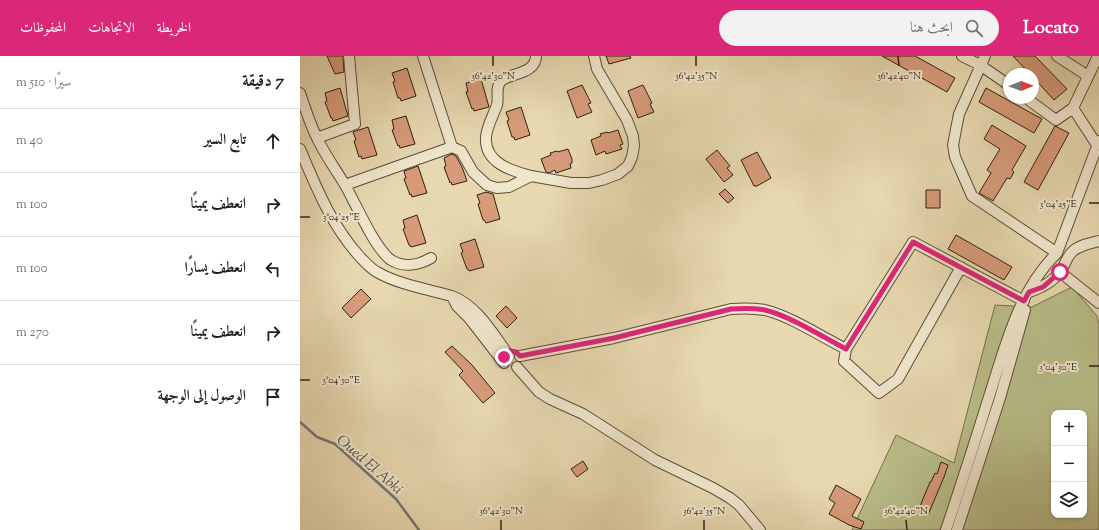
<!DOCTYPE html>
<html lang="ar">
<meta charset="utf-8">
<style>
:root{--surface:#fff;--page:#f2f2f2;--text:#202124;--muted:#757577;--line:#e0e0e0;--accent:#db2777}
body{margin:0;font-family:"Sorts Mill Goudy",Amiri,serif;background:var(--page);color:var(--text);direction:rtl}
.controls{position:absolute;right:12px;bottom:12px;display:grid;overflow:hidden;border-radius:8px;box-shadow:0 1px 3px #0004}
.controls button{width:36px;height:36px;display:grid;place-items:center;padding:0;border:0;border-bottom:1px solid var(--line);background:var(--surface);color:var(--text);font:20px sans-serif}
.compass{position:absolute;left:703px;top:12px;width:36px;height:36px;border-radius:50%;background:var(--surface);box-shadow:0 1px 3px #0004;rotate:89deg}
.stop{position:absolute;width:12px;height:12px;margin:-9px;border:3px solid #db2777;border-radius:50%;background:#fff}
.stop.end{background:#db2777;border-color:#fff;box-shadow:0 1px 4px #0008}
.list{margin:0;padding:0;list-style:none}
h2{display:flex;justify-content:space-between;align-items:center;height:52px;margin:0;padding:0 16px;font-size:17px}
h2 small{font-size:13px;font-weight:400;color:var(--muted)}
.list li{display:grid;grid-template-columns:26px 1fr auto;gap:12px;align-items:center;box-sizing:border-box;height:64px;padding:0 16px;border-top:1px solid var(--line)}
.list b{display:block;font-size:15px;white-space:nowrap}
.list em{font-size:13px;font-style:normal;color:var(--muted)}
.icon{flex:none;width:22px;height:22px;fill:none;stroke:currentColor;stroke-width:2;stroke-linecap:round;stroke-linejoin:round}
.map{position:relative;flex:none;width:799px;height:474px;overflow:hidden;direction:ltr}
header{display:flex;align-items:center;gap:24px;box-sizing:border-box;height:56px;padding:0 20px;background:var(--accent);color:#fff}
header strong{font-size:19px}
nav{display:flex;gap:22px;margin-inline-start:auto;font-size:14px}
.search{width:280px;height:36px;background:var(--page);display:flex;align-items:center;gap:10px;box-sizing:border-box;padding:0 14px;border-radius:22px;color:var(--muted);font-size:15px}
main{display:flex}
aside{flex:1;background:var(--surface)}
.map>svg:first-child{display:block}
</style>
<header>
<strong>Locato</strong>
<div class="search"><svg class="icon" aria-label="search" viewBox="0 0 24 24"><circle cx="10" cy="10" r="6"/><path d="M15 15l6 6"/></svg>ابحث هنا</div>
<nav><a>الخريطة</a><a>الاتجاهات</a><a>المحفوظات</a></nav>
</header>
<main>
<div class="map">
<svg width="799" height="474" viewBox="0 0 799 474">
<rect width="100%" height="100%" fill="#e7d8b0"/>
<filter id="stains"><feTurbulence type="fractalNoise" baseFrequency=".005" numOctaves="4"/><feColorMatrix values="0 0 0 0 .2 0 0 0 0 .09 0 0 0 0 .02 0 0 0 .5 -.17"/></filter>
<radialGradient id="worn" r=".72"><stop offset=".6" stop-color="#630" stop-opacity="0"/><stop offset="1" stop-color="#630" stop-opacity=".3"/></radialGradient>
<path fill="#b9be89" stroke="#756e4e" fill-rule="evenodd" d="M772 231 797 260 799 268V474H552L596 379 654 407 695 249 732 251ZM754 357H784V459H754Z"/>
<g fill="none" stroke-linecap="round" stroke-linejoin="round">
<path stroke="#727976" stroke-width="2.5" d="M0 366 17 381 35 388 96 443 119 474"/>
</g>
<path fill="#d79b79" stroke="#311e13" d="M27 0H43L44 16 35 18Z
M306 0H330L331 2 309 8Z
M582 0H615L655 22 647 36Z
M713 0H735L767 33 754 44 733 21V18H730Z
M107 12 116 40 101 45 100 42H98L93 26 95 25 92 17Z
M181 23 189 51 174 55 173 52 172 53 166 36H168L166 27Z
M282 29 291 47 288 48 292 56 277 62 267 35Z
M343 29 352 47 350 48 354 56 338 62 328 35Z
M40 32 48 60 33 65 32 62H31L25 46 27 45 25 37Z
M686 32 742 63 734 77 679 46Z
M221 51 230 79 215 84 214 81H212L207 65 209 64 206 56Z
M106 60 115 88 100 92 99 89 98 90 92 74 94 73 92 64Z
M692 69 726 90 712 114 714 116 710 123 707 122 693 145 679 137 691 117 687 114 700 93 684 83Z
M755 70 769 77 738 134 724 126Z
M68 71 77 99 62 103 61 100 59 101 54 85 56 84 53 76Z
M318 74 323 88 320 89 322 93 306 98 305 95 296 99 291 84 301 80 300 78 307 76 308 77Z
M268 93 272 103V107L270 108 271 112 256 117 255 114 249 117 246 116 241 103 251 99 250 97 257 95 258 96Z
M417 94 430 110 427 112 433 119 424 126 406 103Z
M457 96 471 122 457 130H454L441 104Z
M152 98 156 100 162 111 167 125 152 129 151 126 150 127 144 111 146 110 144 102Z
M118 110 127 137 112 141 111 138 110 139 104 123 106 122 104 115Z
M425 133 434 142 428 147 419 138Z
M626 134H640V152H626Z
M186 136 193 138 200 163 186 167 184 164H183L178 148 180 147 177 139Z
M117 159 126 187 111 191 110 189H109L103 173 105 172 103 164Z
M656 179 712 211 704 224 648 193Z
M175 183 184 211 169 215 168 213H167L161 197 163 196 160 188Z
M61 233 71 243 51 262 42 252Z
M206 250 217 262 207 272 196 260Z
M152 290 172 309 195 337 183 347 159 319 163 315 145 296Z
M283 405 288 413 277 421 271 413Z
M641 406 648 409 644 421 628 459 618 455 630 426H631L635 417 637 418Z
M536 429 561 443 552 460 564 466 561 473 549 469 529 458 535 447 529 443Z"/>
<g fill="none" stroke-linecap="round" stroke-linejoin="round">
<defs>
<path id="minor" d="M662 0 680 9 709 29
M685 0 659 58 653 89 655 101 672 140 757 197
M757 0 788 20
M0 37C5 52 10 68 17 82 25 99 36 114 45 129 56 148 75 193 91 204 104 212 119 209 131 202
M726 42 756 64 773 52 798 0
M773 52 797 89
M17 82 55 68 49 0
M152 91 161 95 173 116 187 129 197 132 209 131 231 120 271 127H289L302 124 318 118 328 110 332 101 334 90 333 80 327 64 297 13 294 0
M0 93C16 131 32 171 61 202 66 207 71 213 77 216 97 228 130 234 152 240L157 250 169 262 204 307
M231 120C212 115 184 107 186 81 187 70 193 60 197 49 199 42 195 31 201 25 210 17 236 18 236 0
M45 129 152 91 123 0
M661 211 598 323 579 337 544 305 546 293 613 186 724 245
M760 216 799 247
M729 236C741 232 752 227 760 216 765 210 766 201 773 195 780 189 790 187 799 185
M152 240C177 250 192 276 207 297
M220 300 314 282 431 253C443 252 454 252 465 254 490 260 522 281 546 293
M217 311 239 336 250 343 283 358 355 404 413 432 430 442 439 449 460 474
M646 474C660 432 674 389 687 347 704 295 717 236 757 197L799 85
M657 474 700 342 725 254"/>
</defs>
<use href="#minor" stroke="#5e4c3a" stroke-width="12"/>
<use href="#minor" stroke="#efe6cc" stroke-width="10"/>
</g>
<g fill="none" stroke-linecap="round" stroke-linejoin="round">
<path stroke="#db2777" stroke-width="5" d="M204 301 210 295 216 296 220 300 314 282 431 253C443 252 454 252 465 254 490 260 523 281 546 293L613 186 724 245 729 236 743 231 760 216"/>
</g>
<path fill="none" stroke="#311e13" stroke-width="1.5" d="M193 0V10M396 0V10M598 0 599 10M789 147H799M0 161H10M789 310H799M0 324H10M201 464V474M404 464V474M606 464 607 474"/>
<g text-anchor="middle" stroke-width="4" stroke-linejoin="round" paint-order="stroke">
<g font-size="15" font-style="italic" fill="#514c45" stroke="#efe6cc">
<text transform="translate(70 408) rotate(41)" y="5">Oued El Abki</text>
</g>
</g>
<g font-size="10" text-anchor="middle" fill="#311e13" stroke="#efe6cc" stroke-width="4" stroke-linejoin="round" paint-order="stroke">
<text x="193" y="23">36°42'30"N</text>
<text x="396" y="23">36°42'35"N</text>
<text x="599" y="23">36°42'40"N</text>
<text x="758" y="151">3°04'25"E</text>
<text x="41" y="164">3°04'25"E</text>
<text x="758" y="314">3°04'30"E</text>
<text x="41" y="327">3°04'30"E</text>
<text x="201" y="458">36°42'30"N</text>
<text x="404" y="458">36°42'35"N</text>
<text x="606" y="458">36°42'40"N</text>
</g>
<rect width="100%" height="100%" filter="url(#stains)"/>
<rect width="100%" height="100%" fill="url(#worn)"/>
</svg>
<div class="controls">
<button>+</button>
<button>−</button>
<button><svg class="icon" aria-label="layers" viewBox="0 0 24 24"><path d="M12 4l9 5-9 5-9-5zM3 14l9 5 9-5"/></svg></button>
</div>
<svg class="compass" viewBox="-18 -18 36 36"><path d="M0-13l5 13h-10z" fill="#e53935"/><path d="M0 13l5-13h-10z" fill="#757577"/></svg>
<div class="stop" style="left:760px;top:216px"></div>
<div class="stop end" style="left:204px;top:301px"></div>
</div>
<aside>
<h2>7 دقيقة<small>سيرًا · 510 m</small></h2>
<ul class="list">
<li><svg class="icon" aria-label="ahead" viewBox="0 0 24 24"><path d="M12 20V5M6 11l6-6 6 6"/></svg><div><b>تابع السير</b></div><em>40 m</em></li>
<li><svg class="icon" aria-label="right" viewBox="0 0 24 24"><path d="M7 20v-9h11M14 6l5 5-5 5"/></svg><div><b>انعطف يمينًا</b></div><em>100 m</em></li>
<li><svg class="icon" aria-label="left" viewBox="0 0 24 24"><path d="M17 20v-9H6M10 6l-5 5 5 5"/></svg><div><b>انعطف يسارًا</b></div><em>100 m</em></li>
<li><svg class="icon" aria-label="right" viewBox="0 0 24 24"><path d="M7 20v-9h11M14 6l5 5-5 5"/></svg><div><b>انعطف يمينًا</b></div><em>270 m</em></li>
<li><svg class="icon" aria-label="arrive" viewBox="0 0 24 24"><path d="M6 21V4h12l-3 4 3 4H6"/></svg><div><b>الوصول إلى الوجهة</b></div></li>
</ul>
</aside>
</main>
